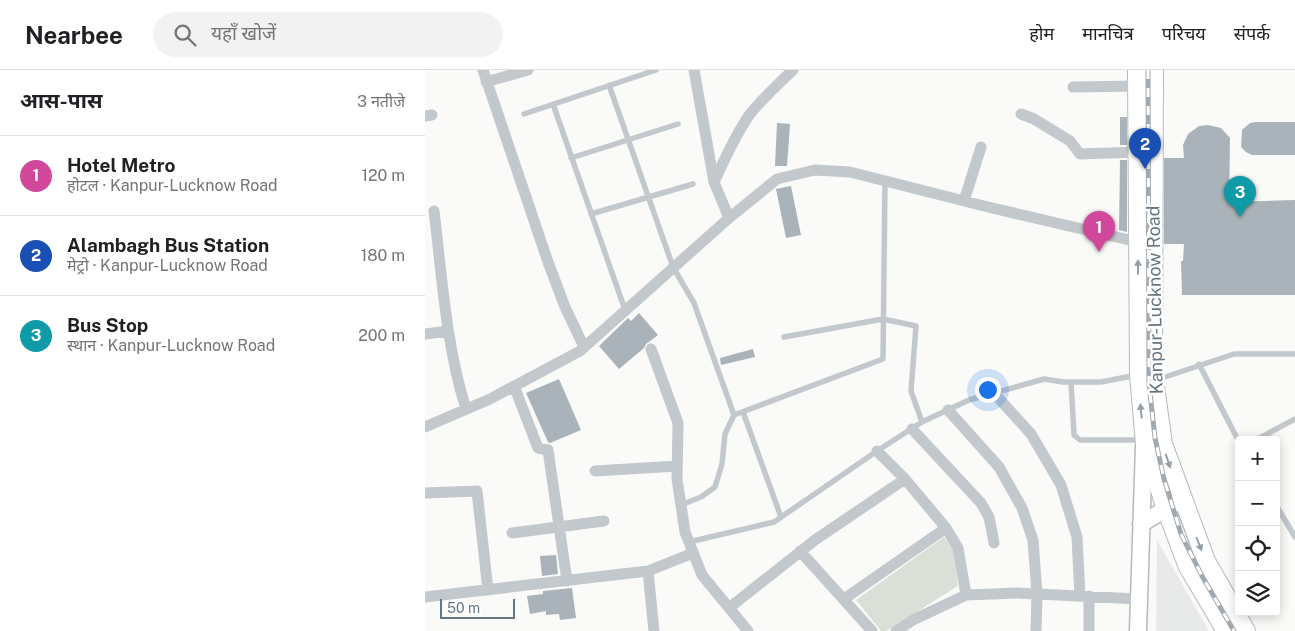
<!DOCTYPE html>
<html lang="hi">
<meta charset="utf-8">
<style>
:root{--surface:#fff;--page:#f2f2f2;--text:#202124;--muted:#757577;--line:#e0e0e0;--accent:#ea580c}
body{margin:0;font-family:"Public Sans","Noto Sans Devanagari",sans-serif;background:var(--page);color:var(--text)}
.controls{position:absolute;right:15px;bottom:15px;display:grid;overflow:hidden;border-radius:5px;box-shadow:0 2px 12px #0003}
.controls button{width:45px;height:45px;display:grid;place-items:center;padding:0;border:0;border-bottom:1px solid var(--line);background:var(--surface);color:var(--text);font:25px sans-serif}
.scale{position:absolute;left:15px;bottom:12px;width:75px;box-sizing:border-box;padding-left:5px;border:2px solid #657683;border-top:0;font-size:14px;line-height:18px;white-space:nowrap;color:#657683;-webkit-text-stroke:4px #fff;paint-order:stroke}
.you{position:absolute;left:562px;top:319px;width:18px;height:18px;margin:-12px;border:4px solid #fff;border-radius:50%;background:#1a73e8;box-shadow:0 0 0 8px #1a73e833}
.badge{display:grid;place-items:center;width:32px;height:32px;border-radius:50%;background:var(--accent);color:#fff;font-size:16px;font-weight:700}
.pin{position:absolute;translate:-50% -41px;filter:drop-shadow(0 1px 2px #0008)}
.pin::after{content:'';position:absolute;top:26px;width:18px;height:15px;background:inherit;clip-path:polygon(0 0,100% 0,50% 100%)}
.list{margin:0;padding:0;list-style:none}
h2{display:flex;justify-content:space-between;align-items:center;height:65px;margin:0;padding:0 20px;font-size:21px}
h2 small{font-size:16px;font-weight:400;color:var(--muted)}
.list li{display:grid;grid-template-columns:32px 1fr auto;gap:15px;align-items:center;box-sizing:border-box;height:80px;padding:0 20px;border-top:1px solid var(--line)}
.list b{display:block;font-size:19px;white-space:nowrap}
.list p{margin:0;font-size:16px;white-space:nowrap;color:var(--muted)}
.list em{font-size:16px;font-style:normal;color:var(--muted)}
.icon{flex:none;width:28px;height:28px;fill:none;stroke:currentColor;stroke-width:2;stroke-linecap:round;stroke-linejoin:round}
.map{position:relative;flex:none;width:870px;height:561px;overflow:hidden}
header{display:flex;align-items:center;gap:30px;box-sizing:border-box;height:70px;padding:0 25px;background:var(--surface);border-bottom:1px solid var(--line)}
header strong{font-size:24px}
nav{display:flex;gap:28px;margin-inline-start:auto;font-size:18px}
.search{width:350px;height:45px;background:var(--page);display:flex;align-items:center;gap:12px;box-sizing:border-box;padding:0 18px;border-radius:28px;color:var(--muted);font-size:19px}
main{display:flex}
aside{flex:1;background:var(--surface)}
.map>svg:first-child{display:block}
</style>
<header>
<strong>Nearbee</strong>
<div class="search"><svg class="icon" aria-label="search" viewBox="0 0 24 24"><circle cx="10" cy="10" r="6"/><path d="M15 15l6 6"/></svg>यहाँ खोजें</div>
<nav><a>होम</a><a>मानचित्र</a><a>परिचय</a><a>संपर्क</a></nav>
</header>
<main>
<aside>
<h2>आस-पास<small>3 नतीजे</small></h2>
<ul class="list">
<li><span class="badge" style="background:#d1479c">1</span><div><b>Hotel Metro</b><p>होटल · Kanpur-Lucknow Road</p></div><em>120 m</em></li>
<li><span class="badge" style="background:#1a4fb4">2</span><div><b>Alambagh Bus Station</b><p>मेट्रो · Kanpur-Lucknow Road</p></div><em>180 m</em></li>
<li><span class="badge" style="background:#0f9aa8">3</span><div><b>Bus Stop</b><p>स्थान · Kanpur-Lucknow Road</p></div><em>200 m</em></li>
</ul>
</aside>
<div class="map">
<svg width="870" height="561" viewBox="0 0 870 561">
<rect width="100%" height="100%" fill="#fafaf8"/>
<path fill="#e8e9e9" d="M732 470 784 561H731Z"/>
<path fill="#dadfd7" d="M519 467 528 480 533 516 461 561H456L431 530Z"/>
<path fill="#aab3b9" d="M695 47H702V75H695Z
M831 52H870V85H827L821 82 816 77 817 60 825 53Z
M352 53 365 54 362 96H350Z
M783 55 796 58 805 68 804 132 870 130V225H757L756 191H758L759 174H739V88H759L758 75 763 64 774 56Z
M695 90H702V162L694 160Z
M366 116 376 165 361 168 351 119Z
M214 243 233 265 221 274 219 278 194 299 174 276 203 248 206 251Z
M328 279 330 287 296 295 295 288Z
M134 309 156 360 125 373 123 372 101 323Z
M131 485 133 504 117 506 115 486Z
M147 518 151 548 135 550 134 544 121 545V541L105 544 102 526 118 524V521Z"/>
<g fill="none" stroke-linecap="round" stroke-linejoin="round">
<defs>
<path id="secondary" d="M716 454 757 429
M713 561 719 376"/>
<path id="primary" d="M712 0 714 305 720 373 741 439 763 497 801 561
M729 0 728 302 738 374 781 491 821 561"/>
</defs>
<use href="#secondary" stroke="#b3babf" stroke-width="19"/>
<use href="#primary" stroke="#b5babe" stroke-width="20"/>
<path stroke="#c3c8cc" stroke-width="5.5" d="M184 15 248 197 269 233 309 345 300 364 297 394 290 417 276 427 256 435
M128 34 200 240
M99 44 231 0
M146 88 253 54
M166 144 268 114
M359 267 458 249 491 256 486 321 497 352
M774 294 814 372
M731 310 809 284H870
M646 312 649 365 655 370H717
M318 342 356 447
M309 345 458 289 460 111
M831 370 870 349
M851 435 870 467
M264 472 349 452 452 381 497 352 544 330 619 309 638 312H676L712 305"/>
<path stroke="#c3c8cc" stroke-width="11" d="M58 0 123 192 140 237 159 277
M269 0 289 112
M61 12 103 0
M648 17 713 16
M596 44 609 49 645 71 655 84 713 82
M0 46 7 45
M539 131 556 77
M9 141C17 206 21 276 41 339
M304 148 289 112C300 89 310 65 325 44 338 28 353 14 368 0
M0 264 23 261
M226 279 253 353 252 409 260 462 277 505 323 561
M89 316 113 378 123 380 142 511
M568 322 606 364 636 415 652 467 655 526
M523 340 574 397 597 438 608 470 612 524 611 561
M0 357 65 329 155 281 304 148 352 109 390 100 425 102 563 137 713 172
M487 359 556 433 564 447 569 473
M452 381 480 409 521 458 533 478 541 525
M170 401 252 396
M0 423 52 421 63 520
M87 463 179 451
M375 481 447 561
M223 501 229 561
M0 527 223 501 268 483
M419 529 521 458
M304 538 390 470 480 409
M471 561 488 550 541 525 592 523 713 529
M664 561V526"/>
<use href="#secondary" stroke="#fff" stroke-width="16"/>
<use href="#primary" stroke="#fff" stroke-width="18"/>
<defs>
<path id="rail" d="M723 0 724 314 730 368 739 409 756 464 777 506 809 561"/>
</defs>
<use href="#rail" stroke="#a2aab0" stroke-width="5"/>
<use href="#rail" stroke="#fff" stroke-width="3" stroke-dasharray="9" stroke-linecap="butt"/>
</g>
<defs><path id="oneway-solid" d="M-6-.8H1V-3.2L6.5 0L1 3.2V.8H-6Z" transform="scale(1.25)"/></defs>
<g fill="#939fa8">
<use href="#oneway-solid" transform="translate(713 197) rotate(-90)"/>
<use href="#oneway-solid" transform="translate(716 341) rotate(-96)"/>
<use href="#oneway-solid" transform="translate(743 391) rotate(71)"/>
<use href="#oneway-solid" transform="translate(774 474) rotate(69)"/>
</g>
<g text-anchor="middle" stroke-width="5" stroke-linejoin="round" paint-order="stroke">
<g font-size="18" fill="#657683" stroke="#fff">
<text transform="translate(730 230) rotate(-91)" y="6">Kanpur-Lucknow Road</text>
</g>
</g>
</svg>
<div class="controls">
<button>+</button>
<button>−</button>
<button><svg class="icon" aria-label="locate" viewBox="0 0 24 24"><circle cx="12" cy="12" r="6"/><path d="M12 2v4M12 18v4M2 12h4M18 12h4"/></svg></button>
<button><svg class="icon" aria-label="layers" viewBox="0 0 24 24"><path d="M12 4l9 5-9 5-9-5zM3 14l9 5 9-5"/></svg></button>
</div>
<div class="scale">50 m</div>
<div class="you"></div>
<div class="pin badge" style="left:674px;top:182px;background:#d1479c">1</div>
<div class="pin badge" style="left:720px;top:99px;background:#1a4fb4">2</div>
<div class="pin badge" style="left:815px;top:147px;background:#0f9aa8">3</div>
</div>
</main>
